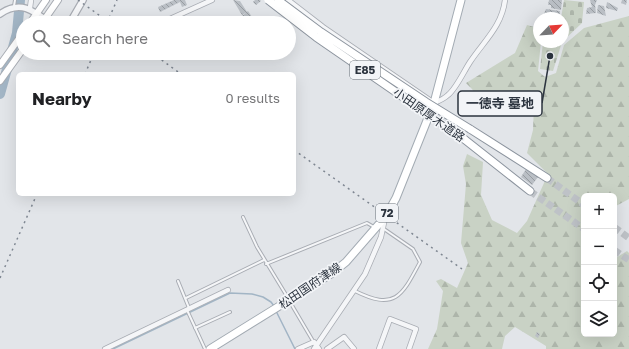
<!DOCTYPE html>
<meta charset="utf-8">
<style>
:root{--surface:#fff;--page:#f2f2f2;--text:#202124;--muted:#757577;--line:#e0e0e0}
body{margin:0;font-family:"Golos Text","Noto Sans JP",sans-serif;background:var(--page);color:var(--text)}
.controls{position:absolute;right:12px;bottom:12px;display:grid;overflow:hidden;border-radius:6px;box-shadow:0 4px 16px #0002}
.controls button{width:36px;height:36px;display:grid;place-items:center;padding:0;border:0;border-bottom:1px solid var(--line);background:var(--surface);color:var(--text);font:20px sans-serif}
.compass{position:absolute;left:533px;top:12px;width:36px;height:36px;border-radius:50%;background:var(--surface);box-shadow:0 4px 16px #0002;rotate:65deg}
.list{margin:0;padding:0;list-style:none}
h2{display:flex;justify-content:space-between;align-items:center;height:52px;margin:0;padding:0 16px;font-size:17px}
h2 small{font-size:13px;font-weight:400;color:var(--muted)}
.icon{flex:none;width:22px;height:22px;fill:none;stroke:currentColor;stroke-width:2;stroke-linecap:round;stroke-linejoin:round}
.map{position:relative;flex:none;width:629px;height:349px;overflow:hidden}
.search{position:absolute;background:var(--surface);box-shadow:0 4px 16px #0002;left:16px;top:16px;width:280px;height:44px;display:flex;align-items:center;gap:10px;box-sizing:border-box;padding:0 14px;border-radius:22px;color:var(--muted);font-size:15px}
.panel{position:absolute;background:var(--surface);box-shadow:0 4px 16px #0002;left:16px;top:72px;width:280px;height:124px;border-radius:6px}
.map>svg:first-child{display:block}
</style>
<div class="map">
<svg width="629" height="349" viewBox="0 0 629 349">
<defs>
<pattern id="forest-firs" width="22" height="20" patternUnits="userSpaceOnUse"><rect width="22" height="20" fill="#c9d2c5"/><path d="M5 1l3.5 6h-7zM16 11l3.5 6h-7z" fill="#adb5aa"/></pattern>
<pattern id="cemetery-stones" width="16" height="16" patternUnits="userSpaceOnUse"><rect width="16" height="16" fill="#c9d2c5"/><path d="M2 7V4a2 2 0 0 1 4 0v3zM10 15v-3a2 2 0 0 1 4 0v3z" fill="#adb5aa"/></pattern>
<pattern id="building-back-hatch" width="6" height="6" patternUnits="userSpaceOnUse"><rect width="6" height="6" fill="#babfc5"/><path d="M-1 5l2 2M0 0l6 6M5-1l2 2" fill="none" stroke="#979ca1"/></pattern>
</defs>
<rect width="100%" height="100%" fill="#e2e5e9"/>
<path fill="url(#forest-firs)" d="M629 16V199L614 207V196H584V334H614V259L627 251 629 253V349H546V346L515 327 505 336 502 349H428L437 329 443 291 436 281 441 279 457 288 468 263 461 243 466 184 463 166 467 154 483 162 481 195 492 220 517 233 527 221 548 174 527 153 533 130 534 104 519 102 487 114 472 89 466 83 515 53 527 25 538 28 539 42H541L538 71 545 77 556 73 564 45 584 28Z"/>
<path fill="url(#cemetery-stones)" d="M564 0 584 2 582 23 563 41V18H561Z
M543 42H562L553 71 540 69Z"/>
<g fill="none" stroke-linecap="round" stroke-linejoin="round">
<path stroke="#a2b5c5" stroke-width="1.5" d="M276 311 295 349
M113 349 230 293 252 294 263 297 271 302 274 306"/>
<path stroke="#a2b5c5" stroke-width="10" d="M0 94 17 33 20 0"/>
</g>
<path fill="url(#building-back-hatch)" d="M174 0H185L187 5 182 7 180 2 160 12 158 7Z
M233 0 240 1 247 12 242 15Z
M255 0H260L261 1 256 5 253 2Z
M549 0H562L561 10 551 8V5H548Z
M590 0H597L595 5 596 13 586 14 587 8 592 7Z
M622 0H627L626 5 621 3Z
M607 2 618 8 617 11 606 8Z
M598 5 604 6 606 16 597 13Z
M546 9 560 11 559 18H542Z
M248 11 252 17 246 21 242 16Z
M184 17 187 22 182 23 181 19Z
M526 169 538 177 532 185 521 177Z
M537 332 540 334 538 338 535 336Z"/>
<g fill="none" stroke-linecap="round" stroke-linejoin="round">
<path stroke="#bec2c7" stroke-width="7" stroke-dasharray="7 3.5" stroke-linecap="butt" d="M547 178 584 205
M530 191 584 229
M614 227 629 238
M614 250 629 260"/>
<defs>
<path id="service" d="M14 6 15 0
M243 217 257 247 288 298
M266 264 367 223 374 227
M178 281 189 308
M355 291C395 311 402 296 420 262L413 249 384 229
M186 298 264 260
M290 302 313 341
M187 310 205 349
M195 328 230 312"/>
<path id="minor" d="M288 0 323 27 434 103C439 101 444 99 448 95 456 89 464 71 470 62 484 41 502 26 505 0
M30 8 31 0
M161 23 212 0
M105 349 228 290
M298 349 314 342 319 349
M314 349 365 274 381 237 385 218
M327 349 344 337 354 349
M379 349 390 319 416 329 409 349"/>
<path id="tertiary" d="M0 14C20 0 33 10 50 23
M68 23 72 19 83 0"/>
<path id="secondary" d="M30 23 46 0
M42 23 58 0
M0 65 23 33
M0 81 23 49"/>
<path id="primary" d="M210 349 331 274 346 262 386 216 396 198 434 103 461 0"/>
<path id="trunk" d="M470 129 547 178
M464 139 530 191"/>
</defs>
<use href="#service" stroke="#a8acb3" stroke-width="4"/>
<use href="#minor" stroke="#a8acb3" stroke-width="6"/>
<use href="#tertiary" stroke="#a8acb3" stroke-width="8"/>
<use href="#secondary" stroke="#a8acb3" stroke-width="8"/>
<use href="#primary" stroke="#a3abb3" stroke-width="9"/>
<use href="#trunk" stroke="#8c949e" stroke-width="9"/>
<use href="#service" stroke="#f5f6f8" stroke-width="2"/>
<use href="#minor" stroke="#f5f6f8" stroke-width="4.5"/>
<use href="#tertiary" stroke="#f5f6f8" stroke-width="5.5"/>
<use href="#secondary" stroke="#fff" stroke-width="6"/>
<use href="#primary" stroke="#fff" stroke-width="7"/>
<use href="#trunk" stroke="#fff" stroke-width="7"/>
<path stroke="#7e8691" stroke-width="1.5" stroke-dasharray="2 4" stroke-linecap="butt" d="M78 0 110 23
M107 23 117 0
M152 53 181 74
M85 74 94 53
M294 150 462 269
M0 278 37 194"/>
<defs>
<path id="trunk-bridge" d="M268 0 316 37 464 139
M278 0 321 32 426 102 470 129"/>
</defs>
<use href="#trunk-bridge" stroke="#8c949e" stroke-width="9" stroke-linecap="butt"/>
<use href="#trunk-bridge" stroke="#fff" stroke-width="7"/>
</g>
<g text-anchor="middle" stroke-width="3.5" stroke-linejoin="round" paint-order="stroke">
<g fill="#f2f4f7" stroke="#676e76" stroke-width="1">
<rect x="350" y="61" width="30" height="18" rx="3"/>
<rect x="376" y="204" width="22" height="18" rx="3"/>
</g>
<g font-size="11" font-weight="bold" fill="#2c343f">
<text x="365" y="74">E85</text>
<text x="387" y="217">72</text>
</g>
<g font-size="12" fill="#2c343f" stroke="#f2f4f7">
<text transform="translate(429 115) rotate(35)" y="4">小田原厚木道路</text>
<text transform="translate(310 286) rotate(-34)" y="4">松田国府津線</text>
</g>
</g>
<path fill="none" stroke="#2c343f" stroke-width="1.5" d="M550 56L542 103"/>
<circle fill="#2c343f" stroke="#f2f4f7" stroke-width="1.5" cx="550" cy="56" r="4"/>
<rect fill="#f2f4f7" stroke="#2c343f" stroke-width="1.5" x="458" y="91" width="84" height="25" rx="4"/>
<g font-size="13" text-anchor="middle" font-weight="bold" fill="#2c343f">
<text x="500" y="108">一徳寺 墓地</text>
</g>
</svg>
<div class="controls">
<button>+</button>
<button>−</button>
<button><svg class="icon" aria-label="locate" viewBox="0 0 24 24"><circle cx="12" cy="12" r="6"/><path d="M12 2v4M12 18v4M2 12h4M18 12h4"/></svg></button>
<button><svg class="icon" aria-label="layers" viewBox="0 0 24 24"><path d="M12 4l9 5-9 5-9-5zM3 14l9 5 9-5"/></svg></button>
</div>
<svg class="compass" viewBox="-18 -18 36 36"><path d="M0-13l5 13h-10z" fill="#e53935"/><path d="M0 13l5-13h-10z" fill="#757577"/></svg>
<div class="search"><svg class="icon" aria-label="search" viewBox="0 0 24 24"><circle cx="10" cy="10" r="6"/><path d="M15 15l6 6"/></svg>Search here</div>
<section class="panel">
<h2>Nearby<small>0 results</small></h2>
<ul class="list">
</ul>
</section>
</div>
